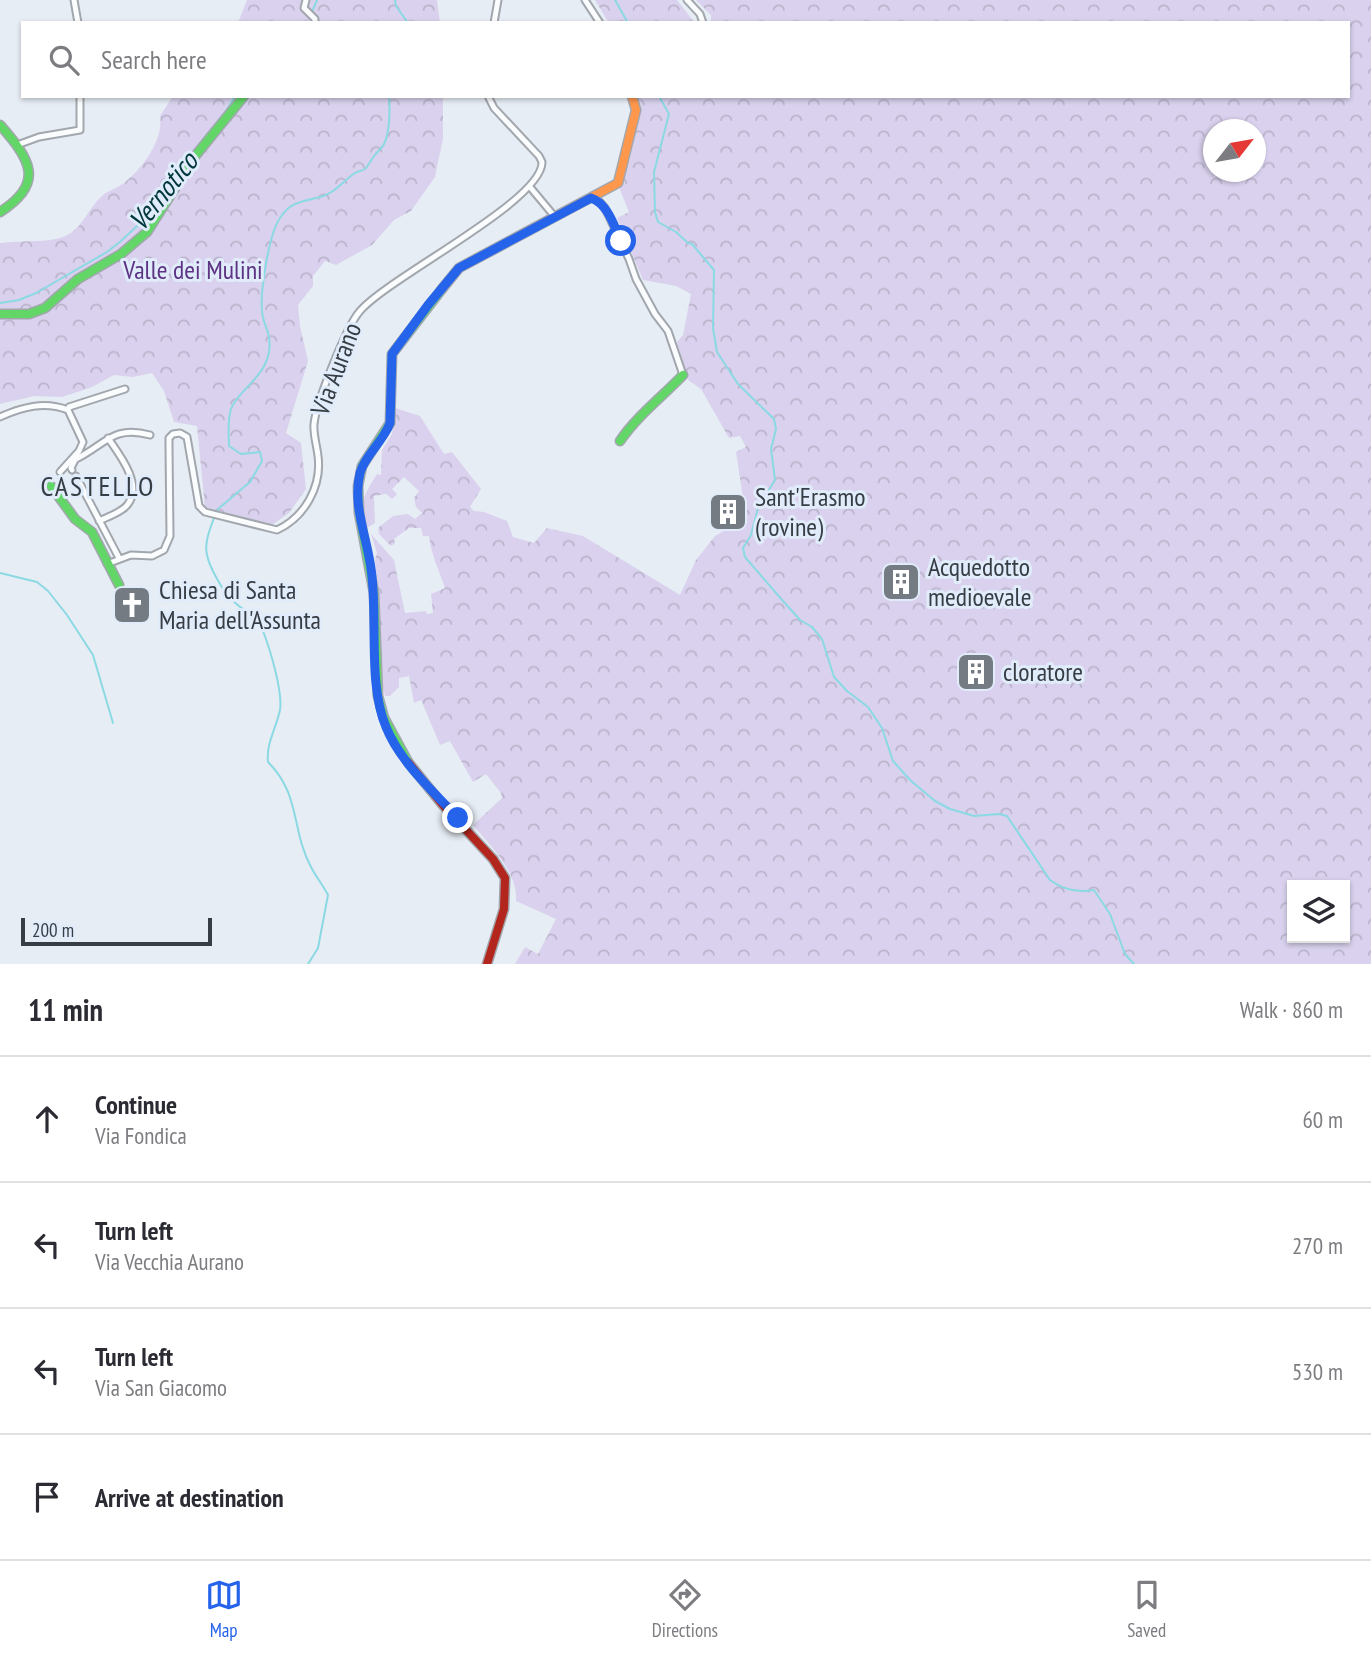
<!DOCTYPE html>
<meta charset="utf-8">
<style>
:root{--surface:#fff;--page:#f2f2f3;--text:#2b2b33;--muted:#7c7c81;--line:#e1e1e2;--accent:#2563eb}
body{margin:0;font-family:"PT Sans Narrow",sans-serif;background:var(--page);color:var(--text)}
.controls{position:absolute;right:21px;bottom:21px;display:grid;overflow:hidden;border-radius:0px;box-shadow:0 2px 5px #0004}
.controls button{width:63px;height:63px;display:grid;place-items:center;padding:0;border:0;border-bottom:2px solid var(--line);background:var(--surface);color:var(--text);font:35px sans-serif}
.compass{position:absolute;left:1203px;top:119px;width:63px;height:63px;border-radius:50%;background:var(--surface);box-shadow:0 2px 5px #0004;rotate:59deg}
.scale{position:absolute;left:21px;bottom:18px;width:191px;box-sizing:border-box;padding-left:7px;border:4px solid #373d44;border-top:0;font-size:19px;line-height:24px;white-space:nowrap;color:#373d44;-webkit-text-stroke:5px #e1ecfb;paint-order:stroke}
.stop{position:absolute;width:21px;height:21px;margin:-16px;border:5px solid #2563eb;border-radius:50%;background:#fff}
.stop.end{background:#2563eb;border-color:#fff;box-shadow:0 2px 7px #0008}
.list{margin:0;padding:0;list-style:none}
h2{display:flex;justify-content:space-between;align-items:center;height:91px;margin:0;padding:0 28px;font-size:30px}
h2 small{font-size:23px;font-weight:400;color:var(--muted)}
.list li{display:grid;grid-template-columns:46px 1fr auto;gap:21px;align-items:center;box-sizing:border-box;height:126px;padding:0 28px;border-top:2px solid var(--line)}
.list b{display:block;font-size:26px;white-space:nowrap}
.list p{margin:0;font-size:23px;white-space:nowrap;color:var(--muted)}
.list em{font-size:23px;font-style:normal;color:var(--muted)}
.icon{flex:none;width:38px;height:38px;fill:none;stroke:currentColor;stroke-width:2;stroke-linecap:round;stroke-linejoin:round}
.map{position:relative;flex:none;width:1371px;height:964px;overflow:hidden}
.search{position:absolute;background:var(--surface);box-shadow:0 2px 5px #0004;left:21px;right:21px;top:21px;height:77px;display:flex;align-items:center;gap:18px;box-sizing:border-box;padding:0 24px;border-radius:0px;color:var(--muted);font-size:26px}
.sheet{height:595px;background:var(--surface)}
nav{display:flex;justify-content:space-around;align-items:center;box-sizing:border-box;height:98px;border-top:2px solid var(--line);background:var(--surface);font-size:19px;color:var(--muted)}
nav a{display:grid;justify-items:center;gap:4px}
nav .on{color:var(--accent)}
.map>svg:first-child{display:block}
</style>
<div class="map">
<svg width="1371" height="964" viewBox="0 0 1371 964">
<defs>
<pattern id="forest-crowns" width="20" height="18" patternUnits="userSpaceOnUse" patternTransform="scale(1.75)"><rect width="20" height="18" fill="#d9d1ed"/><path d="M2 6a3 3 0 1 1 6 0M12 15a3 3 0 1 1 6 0" fill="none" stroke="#bbb4cc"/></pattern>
</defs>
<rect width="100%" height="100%" fill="#e7edf5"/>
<path fill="url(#forest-crowns)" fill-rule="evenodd" d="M247 0H437L440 23H238Z
M595 0H677L695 23H609Z
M696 0H1371V964H515L525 947 538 954 556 919 516 901C518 872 491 847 473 825L502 798 501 793 486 774 473 782 450 741 440 745 421 700 414 703 409 676 399 678V687L390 696H385L383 687 375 559 377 553 371 534 394 560 405 613 426 611 427 614 433 613 431 594 445 588C438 567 432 558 429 536H423L421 528H409L394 539 395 543 391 546 379 534 378 528 393 516 408 514 415 519 422 513 416 507 414 498 419 491 404 477 392 489 397 494 392 499 386 494 374 496 375 523 367 528C359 503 363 496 377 474L381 475 382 450 392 434 395 408 420 416 444 454 452 452 481 489 470 507 474 511 484 512 507 521 513 537 534 543 547 528 583 536 680 595 696 560 715 536 746 518 736 452 746 447 740 436 729 438 701 389 688 380 677 342 683 335 691 294 676 286 643 280 617 218 629 212 620 190 621 183 630 158 641 108 636 96H1348V23H711V15ZM1214 130H1256V172H1214ZM1292 885H1345V938H1292Z
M173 96H443V138L435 177 411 211 394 220 372 245 336 265 325 261 313 276V286L298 305 300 326 308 361 286 433 301 443 306 489 289 513 272 525 205 508 197 426 174 422 164 391 152 373 133 377 114 375 92 387 62 397 34 396 0 404V243C19 240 42 243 60 238 82 232 87 209 102 196 107 191 115 189 121 185 140 172 164 141 160 116Z"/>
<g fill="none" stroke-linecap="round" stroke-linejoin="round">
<path stroke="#8ad9e3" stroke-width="2" d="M395 0 396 6 408 23
M615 0 628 23
M312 12 317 0
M659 96 669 114 654 172 655 212 658 222 676 232 688 243 692 244 714 270 713 328 717 352 738 384 774 419 776 429 771 449 775 480 758 508 751 535 743 548 745 557 783 601 800 620 812 627 822 639 834 677 847 691 868 707 882 728 893 761 910 780 935 801 950 809 974 816 999 814 1007 816 1050 880C1062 889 1078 893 1094 890L1110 914 1125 954 1134 964
M0 303 19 300 36 293 107 252 121 241 137 226 171 186 185 162 226 111 235 96
M217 513 218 509 250 482 262 461 260 452 241 454 229 446C229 435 227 421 231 409 238 390 264 379 269 352 272 333 263 326 262 311 260 292 269 233 280 218 291 201 302 202 320 197 334 194 344 180 355 173 358 171 362 171 365 169 368 166 371 160 374 156 377 152 382 148 384 144 390 133 390 108 389 96
M214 518C210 529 204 543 207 555 209 566 224 594 233 601 245 612 257 616 263 631 270 649 283 692 280 710 276 729 266 743 268 762 301 795 291 830 311 867 316 877 323 885 328 895L318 948 308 964
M0 573 37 582 48 591 67 615 93 655 113 723"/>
<defs>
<path id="street" d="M74 0 78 23
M306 0 304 8 315 19V23
M585 0 600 23
M687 0 700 14 703 23
M494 23 498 0
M17 145 39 137 80 130V96
M530 187 555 217
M591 198 599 201 605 208 629 259 636 279 655 314 668 331 683 375
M68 410 69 407 125 389
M0 417C22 407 44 401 68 410L83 442 79 451 60 472
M76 459C106 444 113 425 150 435
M72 470 71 468 76 458
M76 476 119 558
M99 521C107 517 123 512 128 504 143 484 119 454 108 438
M107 564 131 555 152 556 164 550 170 536 169 447V438L173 434 180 433 187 437 199 506 205 512 277 530C305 517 322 486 318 456 317 446 313 434 314 424 316 403 346 327 360 311 389 277 543 201 542 162L539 156 494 108 488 96"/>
<path id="fast" d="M0 125C30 159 46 183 0 212
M0 314H29L45 308 78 279 121 254 147 232 196 155 244 96
M620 441C637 416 662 397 683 375
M51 486 75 519 92 532 119 585
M408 762 384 718 378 696 374 593 359 513 358 486 362 466 390 423 392 354 442 289"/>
<path id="slow" d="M442 289 459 268 618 183 636 110 632 96"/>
<path id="jam" d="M408 762 442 804 493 859 505 878 504 909 487 964"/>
</defs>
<use href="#street" stroke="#a2a7ae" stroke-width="9"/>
<use href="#fast" stroke="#a2a7ae" stroke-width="11"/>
<use href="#slow" stroke="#a2a7ae" stroke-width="11"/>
<use href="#jam" stroke="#a2a7ae" stroke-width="11"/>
<use href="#street" stroke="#fbfcfe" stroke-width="5"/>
<use href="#fast" stroke="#63d668" stroke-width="8"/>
<use href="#slow" stroke="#ff974d" stroke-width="8"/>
<use href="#jam" stroke="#b3261e" stroke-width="8"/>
</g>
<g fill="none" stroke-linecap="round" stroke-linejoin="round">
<path stroke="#2563eb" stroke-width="9" d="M458 818C433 791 400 762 386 727 366 680 380 609 369 557 364 530 353 502 360 473 365 455 383 442 390 423L392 354 428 305 459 268 591 198C608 204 614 226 621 241"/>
</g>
<defs>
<symbol id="building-square" viewBox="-11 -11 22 22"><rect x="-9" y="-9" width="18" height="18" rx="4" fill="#757b82" stroke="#e1ecfb"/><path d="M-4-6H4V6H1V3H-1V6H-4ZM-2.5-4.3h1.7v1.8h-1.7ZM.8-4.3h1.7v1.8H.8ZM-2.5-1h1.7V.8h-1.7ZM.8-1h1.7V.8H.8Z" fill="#fff"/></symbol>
<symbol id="church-square" viewBox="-11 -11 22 22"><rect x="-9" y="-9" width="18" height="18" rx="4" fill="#757b82" stroke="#e1ecfb"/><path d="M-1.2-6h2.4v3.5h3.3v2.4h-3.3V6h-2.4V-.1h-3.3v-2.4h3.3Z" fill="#fff"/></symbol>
</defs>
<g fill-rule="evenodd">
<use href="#building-square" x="706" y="490" width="44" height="44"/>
<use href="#building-square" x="879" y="560" width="44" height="44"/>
<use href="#church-square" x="110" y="583" width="44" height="44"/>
<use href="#building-square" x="954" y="650" width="44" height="44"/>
</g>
<g text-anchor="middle" stroke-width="6" stroke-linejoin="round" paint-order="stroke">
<g font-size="26" fill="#5d3383" stroke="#e1ecfb">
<text x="193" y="279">Valle dei Mulini</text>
</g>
<g font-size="26" fill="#373d44" stroke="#e1ecfb">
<text transform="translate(336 369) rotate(-69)" y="9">Via Aurano</text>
</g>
<g font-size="26" fill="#373d44" stroke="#e1ecfb" text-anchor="start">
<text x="755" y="506">Sant'Erasmo<tspan x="755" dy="30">(rovine)</tspan></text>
<text x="928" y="576">Acquedotto<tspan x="928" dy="30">medioevale</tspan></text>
<text x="159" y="599">Chiesa di Santa<tspan x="159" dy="30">Maria dell'Assunta</tspan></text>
<text x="1003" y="681">cloratore</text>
</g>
<g font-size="28" font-style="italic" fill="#00373b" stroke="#e1ecfb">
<text transform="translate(163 191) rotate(-51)" y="10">Vernotico</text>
</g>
<g font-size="28" letter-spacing="2" fill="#373d44" stroke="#e1ecfb">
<text x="98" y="496">CASTELLO</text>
</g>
</g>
</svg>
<div class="controls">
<button><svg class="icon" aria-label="layers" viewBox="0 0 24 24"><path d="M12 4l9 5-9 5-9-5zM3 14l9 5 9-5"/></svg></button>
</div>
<svg class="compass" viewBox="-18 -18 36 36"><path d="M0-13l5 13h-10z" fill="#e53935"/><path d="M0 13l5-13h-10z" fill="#7c7c81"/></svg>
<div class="scale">200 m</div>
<div class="stop" style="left:621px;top:241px"></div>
<div class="stop end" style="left:458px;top:818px"></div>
<div class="search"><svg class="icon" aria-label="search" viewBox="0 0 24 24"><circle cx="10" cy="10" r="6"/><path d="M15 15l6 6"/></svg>Search here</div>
</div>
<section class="sheet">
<h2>11 min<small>Walk · 860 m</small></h2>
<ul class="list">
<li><svg class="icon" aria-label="ahead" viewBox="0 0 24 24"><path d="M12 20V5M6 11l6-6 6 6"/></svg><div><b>Continue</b><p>Via Fondica</p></div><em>60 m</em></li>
<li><svg class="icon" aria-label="left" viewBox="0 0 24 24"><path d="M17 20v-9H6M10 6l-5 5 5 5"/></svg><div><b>Turn left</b><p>Via Vecchia Aurano</p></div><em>270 m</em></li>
<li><svg class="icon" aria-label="left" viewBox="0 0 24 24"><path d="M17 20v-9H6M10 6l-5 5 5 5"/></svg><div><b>Turn left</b><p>Via San Giacomo</p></div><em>530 m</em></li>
<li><svg class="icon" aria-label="arrive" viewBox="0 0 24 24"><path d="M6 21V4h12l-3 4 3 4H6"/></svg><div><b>Arrive at destination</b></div></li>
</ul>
</section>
<nav>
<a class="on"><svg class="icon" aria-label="map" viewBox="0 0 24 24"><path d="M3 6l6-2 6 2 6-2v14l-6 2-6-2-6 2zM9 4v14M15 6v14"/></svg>Map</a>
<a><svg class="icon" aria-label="directions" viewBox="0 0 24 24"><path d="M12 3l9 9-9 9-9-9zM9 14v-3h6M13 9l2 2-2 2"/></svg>Directions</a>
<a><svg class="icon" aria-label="saved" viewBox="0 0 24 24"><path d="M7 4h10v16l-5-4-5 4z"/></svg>Saved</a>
</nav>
